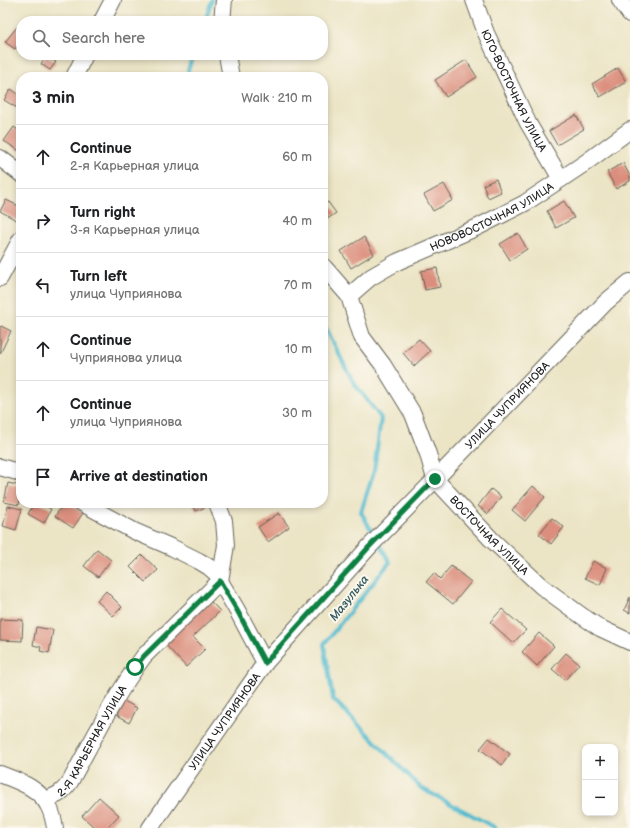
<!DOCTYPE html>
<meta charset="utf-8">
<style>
:root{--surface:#fff;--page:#f6f6f6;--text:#202124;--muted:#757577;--line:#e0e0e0}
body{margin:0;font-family:"Balsamiq Sans",sans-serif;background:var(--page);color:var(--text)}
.controls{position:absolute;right:12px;bottom:12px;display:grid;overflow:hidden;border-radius:8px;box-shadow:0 2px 6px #0003}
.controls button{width:36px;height:36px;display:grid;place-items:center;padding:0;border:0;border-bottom:1px solid var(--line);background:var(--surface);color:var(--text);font:20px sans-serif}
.stop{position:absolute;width:12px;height:12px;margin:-9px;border:3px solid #0b8043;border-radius:50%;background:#fff}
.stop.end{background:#0b8043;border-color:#fff;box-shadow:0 1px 4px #0008}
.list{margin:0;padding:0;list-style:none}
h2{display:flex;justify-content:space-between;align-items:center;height:52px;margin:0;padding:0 16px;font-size:17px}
h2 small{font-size:13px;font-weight:400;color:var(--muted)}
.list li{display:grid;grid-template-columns:26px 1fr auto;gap:12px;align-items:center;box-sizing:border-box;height:64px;padding:0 16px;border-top:1px solid var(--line)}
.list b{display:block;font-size:15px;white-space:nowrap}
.list p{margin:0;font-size:13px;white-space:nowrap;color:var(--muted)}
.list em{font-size:13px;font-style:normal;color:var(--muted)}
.icon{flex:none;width:22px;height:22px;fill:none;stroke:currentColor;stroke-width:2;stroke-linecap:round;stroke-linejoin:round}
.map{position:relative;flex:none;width:630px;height:828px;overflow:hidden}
.search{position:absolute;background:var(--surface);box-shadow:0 2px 6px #0003;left:16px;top:16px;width:312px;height:44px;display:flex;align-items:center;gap:10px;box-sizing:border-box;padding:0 14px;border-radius:16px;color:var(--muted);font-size:15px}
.panel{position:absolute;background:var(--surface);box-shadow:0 2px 6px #0003;left:16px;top:72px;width:312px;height:436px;border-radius:16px}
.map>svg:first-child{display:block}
</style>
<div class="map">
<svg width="630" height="828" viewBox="0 0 630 828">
<rect width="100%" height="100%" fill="#fbf7ec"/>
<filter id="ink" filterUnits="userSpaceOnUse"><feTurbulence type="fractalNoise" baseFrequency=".025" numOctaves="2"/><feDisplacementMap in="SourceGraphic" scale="8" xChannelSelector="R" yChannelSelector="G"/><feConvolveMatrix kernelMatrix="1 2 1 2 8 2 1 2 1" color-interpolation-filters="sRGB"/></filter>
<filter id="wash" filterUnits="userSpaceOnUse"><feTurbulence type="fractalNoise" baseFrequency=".012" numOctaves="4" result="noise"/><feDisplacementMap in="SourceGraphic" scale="16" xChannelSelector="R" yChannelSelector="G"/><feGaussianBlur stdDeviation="0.9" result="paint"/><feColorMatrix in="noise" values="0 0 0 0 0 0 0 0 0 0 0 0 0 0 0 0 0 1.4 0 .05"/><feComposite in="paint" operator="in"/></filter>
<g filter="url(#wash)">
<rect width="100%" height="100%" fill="#ebe4c5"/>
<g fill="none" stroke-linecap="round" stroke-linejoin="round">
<path stroke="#52bbcf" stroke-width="4" d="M205 21 212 0
M189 77 188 70 193 55
M323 324 327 330 353 382 381 418 374 471 361 512 374 535
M379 543 390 562 324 644 333 699 421 788 496 828"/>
</g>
<g id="blocks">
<path fill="#db8e7d" d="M17 27 21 30V41L15 49 5 42Z
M46 56 56 62 50 70 41 64Z
M466 60 477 77 446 97 435 80Z
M618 68 626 82 600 97 592 84Z
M11 89 21 96V102L17 108 4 100Z
M576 115 584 129 557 145 549 131Z
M14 127 21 132V152L4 141Z
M623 163 630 176V181L616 189 607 172Z
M496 179 501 192 488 198 483 185Z
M444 184 453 200 433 211 424 195Z
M6 200 21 207V215L18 221 0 211Z
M564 201 574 218 556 228 547 211Z
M328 202 336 213 323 222V205Z
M518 233 527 249 510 260 500 244Z
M364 237 374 254 351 268 341 251Z
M437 268 440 287 425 290 421 271Z
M1 326 11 331 0 354V327Z
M419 339 430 351 414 366 403 353Z
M8 483 21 486V494L19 505 4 502Z
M533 486 545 497 525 521 512 510Z
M491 489 501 497 488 514 478 506Z
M34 503H39L51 509 44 523 28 514Z
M64 503H69L83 513 73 528 55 516Z
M192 503H206L208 506 196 511Z
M8 506 22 509 16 530 3 526Z
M279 513 289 527 268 542 258 527Z
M552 518 564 527 551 544 539 534Z
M97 549 111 560 98 577 84 566Z
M142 555 158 570 145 582 130 567Z
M593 561 607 568 600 585 585 578Z
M451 566 471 582 453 604 426 582 434 573 440 579Z
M106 591 122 607 113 616 97 601Z
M630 597V613L624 610Z
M208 599 220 611 193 637 205 649 186 667 163 642Z
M502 609 526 630 513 643 490 622Z
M0 619 23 620 22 641 0 640Z
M36 627 53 630 49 653 40 651 41 647 33 645Z
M539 633 554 646 537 666 522 652Z
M566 653 579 664 565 680 552 669Z
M124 701 137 708 129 723 116 716Z
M489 738 510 754 502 765 480 749Z
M99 797 119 815 107 828H95L82 816Z"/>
</g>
</g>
<g filter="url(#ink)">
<use href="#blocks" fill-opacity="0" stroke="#646257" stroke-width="1"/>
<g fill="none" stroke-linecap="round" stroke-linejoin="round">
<defs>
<g id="minor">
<path id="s1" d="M474 0 486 33 528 123 561 179"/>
<path d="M620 0 630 14"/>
<path d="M102 21 113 0"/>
<path d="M222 21 224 0"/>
<path d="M227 55 231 77"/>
<path d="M74 77 85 55"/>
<path d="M0 158 21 174"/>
<path id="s2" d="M323 266 349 296 362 337 383 365 413 414 428 454 435 479 491 539 541 586 582 616 600 628 630 642"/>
<path d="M0 278 21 239"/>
<path id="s3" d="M349 296 371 277 397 262 478 227 525 203 585 163 630 130"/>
<path d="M0 467 21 473"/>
<path d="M82 503 134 531 173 548 199 561 209 567 217 574 220 581 238 612 265 663"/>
<path d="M217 503 224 521 226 545 220 581"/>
<path d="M0 774C18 781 40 788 49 807 52 813 54 821 55 828"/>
<path id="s4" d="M45 800C58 795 62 793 70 782 93 740 115 695 144 656L220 581"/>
<path id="s5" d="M150 828 265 663 369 547 462 452 606 302 630 282"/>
</g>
</defs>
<use href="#minor" stroke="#646257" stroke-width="18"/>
<use href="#minor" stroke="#fff" stroke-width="16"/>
</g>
</g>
<g fill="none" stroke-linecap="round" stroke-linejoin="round" filter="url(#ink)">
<path stroke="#0b8043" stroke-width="5" d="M135 667 144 656 220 581 238 612 265 663 369 547 435 479"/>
</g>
<g text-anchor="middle" stroke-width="4" stroke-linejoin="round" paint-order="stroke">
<g font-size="11" fill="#1c1c1c" stroke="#fbf7ec">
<text dy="4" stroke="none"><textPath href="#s1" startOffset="99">ЮГО-ВОСТОЧНАЯ УЛИЦА</textPath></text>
<text dy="4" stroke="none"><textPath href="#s3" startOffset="164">НОВОВОСТОЧНАЯ УЛИЦА</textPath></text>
<text dy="4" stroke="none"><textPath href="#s5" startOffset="555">УЛИЦА ЧУПРИЯНОВА</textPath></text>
<text dy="4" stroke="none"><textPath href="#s2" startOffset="322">ВОСТОЧНАЯ УЛИЦА</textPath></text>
<text dy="4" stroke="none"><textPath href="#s5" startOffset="130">УЛИЦА ЧУПРИЯНОВА</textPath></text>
<text dy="4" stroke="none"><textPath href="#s4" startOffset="78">2-Я КАРЬЕРНАЯ УЛИЦА</textPath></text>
</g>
<g font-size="12" font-style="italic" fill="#325c64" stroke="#fbf7ec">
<text transform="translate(349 598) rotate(-51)" y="4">Мазулька</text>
</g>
</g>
</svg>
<div class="controls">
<button>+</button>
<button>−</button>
</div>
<div class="stop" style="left:135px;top:667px"></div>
<div class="stop end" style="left:435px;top:479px"></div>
<div class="search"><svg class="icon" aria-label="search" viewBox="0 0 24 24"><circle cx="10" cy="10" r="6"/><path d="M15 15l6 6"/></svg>Search here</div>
<section class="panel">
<h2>3 min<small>Walk · 210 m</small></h2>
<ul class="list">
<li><svg class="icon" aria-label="ahead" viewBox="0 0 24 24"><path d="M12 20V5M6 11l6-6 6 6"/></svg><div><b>Continue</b><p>2-я Карьерная улица</p></div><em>60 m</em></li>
<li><svg class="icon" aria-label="right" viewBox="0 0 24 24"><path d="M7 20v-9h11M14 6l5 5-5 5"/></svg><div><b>Turn right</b><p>3-я Карьерная улица</p></div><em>40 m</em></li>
<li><svg class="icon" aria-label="left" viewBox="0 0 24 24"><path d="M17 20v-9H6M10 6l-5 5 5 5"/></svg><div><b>Turn left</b><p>улица Чуприянова</p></div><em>70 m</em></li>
<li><svg class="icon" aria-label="ahead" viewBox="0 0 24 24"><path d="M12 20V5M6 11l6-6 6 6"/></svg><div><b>Continue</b><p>Чуприянова улица</p></div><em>10 m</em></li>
<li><svg class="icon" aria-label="ahead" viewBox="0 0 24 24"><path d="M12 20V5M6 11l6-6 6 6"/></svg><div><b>Continue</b><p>улица Чуприянова</p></div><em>30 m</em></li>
<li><svg class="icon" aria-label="arrive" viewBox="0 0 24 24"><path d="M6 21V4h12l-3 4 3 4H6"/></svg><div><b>Arrive at destination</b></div></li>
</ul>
</section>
</div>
